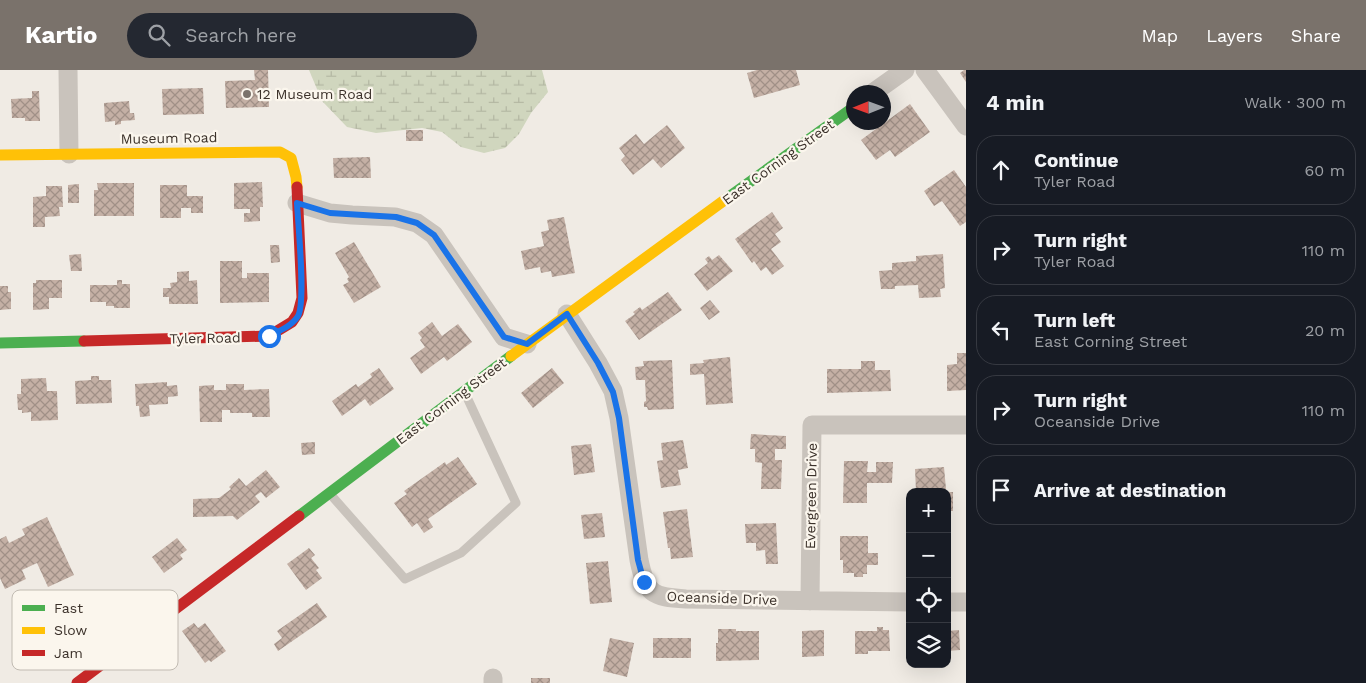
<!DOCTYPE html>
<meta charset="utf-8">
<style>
:root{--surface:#171b24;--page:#242831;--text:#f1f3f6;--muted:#9ea1a6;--line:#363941;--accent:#7a726b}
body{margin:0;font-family:"Work Sans",sans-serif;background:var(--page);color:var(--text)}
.controls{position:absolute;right:15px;bottom:15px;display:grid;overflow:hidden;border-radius:10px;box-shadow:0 5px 20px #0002}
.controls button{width:45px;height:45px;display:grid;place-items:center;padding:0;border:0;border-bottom:1px solid var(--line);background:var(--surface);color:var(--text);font:25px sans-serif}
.compass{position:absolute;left:846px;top:15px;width:45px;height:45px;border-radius:50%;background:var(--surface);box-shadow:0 5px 20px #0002;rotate:269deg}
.stop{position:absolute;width:15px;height:15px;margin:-11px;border:4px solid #1a73e8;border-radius:50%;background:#fff}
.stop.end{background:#1a73e8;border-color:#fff;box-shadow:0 1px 5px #0008}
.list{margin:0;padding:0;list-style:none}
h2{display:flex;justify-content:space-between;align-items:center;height:65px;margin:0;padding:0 20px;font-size:21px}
h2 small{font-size:16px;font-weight:400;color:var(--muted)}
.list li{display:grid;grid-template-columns:32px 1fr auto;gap:15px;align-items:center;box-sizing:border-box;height:70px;margin:0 10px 10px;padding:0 10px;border:1px solid var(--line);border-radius:20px}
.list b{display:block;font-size:19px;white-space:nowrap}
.list p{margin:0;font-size:16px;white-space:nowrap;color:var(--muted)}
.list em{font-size:16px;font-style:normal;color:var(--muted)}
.icon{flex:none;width:28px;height:28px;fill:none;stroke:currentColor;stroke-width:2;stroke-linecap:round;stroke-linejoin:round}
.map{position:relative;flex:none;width:966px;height:613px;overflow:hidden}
header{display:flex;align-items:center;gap:30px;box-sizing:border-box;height:70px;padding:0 25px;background:var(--accent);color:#fff}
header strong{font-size:24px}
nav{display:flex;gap:28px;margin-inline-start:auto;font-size:18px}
.search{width:350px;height:45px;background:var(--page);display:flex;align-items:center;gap:12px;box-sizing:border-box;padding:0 18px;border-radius:28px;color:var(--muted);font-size:19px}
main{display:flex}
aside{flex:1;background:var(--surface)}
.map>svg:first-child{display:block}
</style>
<header>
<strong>Kartio</strong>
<div class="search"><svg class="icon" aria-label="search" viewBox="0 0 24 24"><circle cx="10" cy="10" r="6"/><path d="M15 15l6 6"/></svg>Search here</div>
<nav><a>Map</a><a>Layers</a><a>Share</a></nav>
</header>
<main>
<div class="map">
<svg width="966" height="613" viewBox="0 0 966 613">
<defs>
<pattern id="wetland-marsh" width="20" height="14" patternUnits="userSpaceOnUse" patternTransform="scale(1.25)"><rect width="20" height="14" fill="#d0d6be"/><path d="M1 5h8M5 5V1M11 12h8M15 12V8" fill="none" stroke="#b4b8a3"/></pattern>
<pattern id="building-cross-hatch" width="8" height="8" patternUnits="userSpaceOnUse" patternTransform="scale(1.25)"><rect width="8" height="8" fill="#c4b0a5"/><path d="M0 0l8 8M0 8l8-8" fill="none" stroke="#a09087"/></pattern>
</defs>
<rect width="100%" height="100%" fill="#f0ebe4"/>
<path fill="url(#wetland-marsh)" d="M309 0H542L548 22 531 43 519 64 505 78 484 83 461 77 442 62 422 58 376 63 347 57 322 31Z"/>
<path fill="url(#building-cross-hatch)" d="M254 0H268L269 37 226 38 225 11 255 10Z
M757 0H796L800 15 754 28 747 3Z
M964 0H966V12L960 3Z
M203 18 204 44 163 45 162 19Z
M32 21H39L40 51H25V48H12L11 29 32 28Z
M129 31 130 43H134L135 50 121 51V54L115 55V51L105 52 104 33Z
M910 34 930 62 895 87 890 80 876 90 861 70Z
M667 55 685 78 661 98 653 89 633 105 621 90 625 86 619 78 636 64 644 74Z
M406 60H423V71H406Z
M370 87 371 108H334L333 88Z
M954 100 966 117V152L960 156 942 131 934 136 924 121Z
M262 112 263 137H260V151L244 152V143H250V139H234V113Z
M97 113H134V146H94V120H98Z
M79 114V133H68V115Z
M160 115H187V126H203V143H191V138H181V148H160Z
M46 116H62L63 137H59L60 146 45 147V157H33V127L46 126Z
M772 142 783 158 775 164 781 172 771 179 784 196 772 205 766 197 761 201 754 191 752 193 735 169Z
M564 147 575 203 552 207 551 201 541 203 540 197 525 200 521 181 544 176 541 162 549 160 547 150Z
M354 172 381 217 354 233 343 215 349 212 347 209 349 207 335 183Z
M270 175H279L280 192 271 193Z
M81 184 82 201H71L69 185Z
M943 184 945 218 940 219 941 227 919 228 918 215 895 216V219H881L879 201 892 200V193L916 191V186Z
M719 185 733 201 707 221 694 204 708 193 705 189 709 186 712 190Z
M220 191H242V208H247V203H269V232L220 233Z
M189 201V211L197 210 198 234H169V227H163V218H171L170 213 177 212V202Z
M36 210H62V228H49V239L33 240V213H36Z
M117 210H122V214H130V238H114V236H106V232H90V215H117Z
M0 216H8V222H11V239L0 240Z
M668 222 682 240 639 270 625 251 635 244 633 242 640 237 642 240Z
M710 230 720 242 709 250 700 238Z
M432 252 442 266 458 254 472 272 447 291 444 287 421 304 410 288 425 277 420 270 422 268 418 263Z
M957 283H966V320L947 321V295L957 294Z
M730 287 733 333 706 335 704 304 690 305V294L704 293 703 290Z
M672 290 674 339 648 340 647 337H644V332L646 331 645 310H636L635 297 644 296 643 291Z
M861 291H875V300H890L891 321 827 323V299H861Z
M379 298 394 319 370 336 365 329 342 346 332 331 356 314 358 317 372 307 370 304Z
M552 298 564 313 533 338 521 323Z
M91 306H99V310H111L112 333 76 334 75 311 91 310Z
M46 308 47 321H57L58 350 31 351V342L22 343V340H18L17 324H21V309Z
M167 312V316L177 315 178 326 168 327V334L149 335 150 346 140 347 139 336H136L135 314Z
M226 314H244V320L269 319 270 347H252V343H230V340H222V352H200L199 316 214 315V320H226Z
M751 364 786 366V379H775V390H782L781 419H761L762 393 755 392V379H750Z
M683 370 688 398 678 400 681 415 661 418 657 391 663 390 661 373Z
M315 372V384L302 385 301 373Z
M591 374 595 402 574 405 571 376Z
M458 387 477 414 428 449 433 457 424 463 417 453 412 457 394 433 407 424 404 421 445 392 446 395Z
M844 391H868L867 402H876V392H893L892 413H867V433H843Z
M944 397 946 419 916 421 915 399Z
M266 400 280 417 266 428 261 422 255 426 260 432 237 450 233 446 193 447V429L219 428 231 419 229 417 239 408 246 416Z
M947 422H953V441H947Z
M687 439 693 487 671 489 670 478H668L663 442Z
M602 443 605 467 584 469 581 445Z
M47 447 74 505 48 517 37 493 22 500 26 509 5 519 0 508V469L6 466 9 473 25 465 22 459Z
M776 453 778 494H766L765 480 756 481V473H746L745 454Z
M840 466H868V483H878V495H867V504H863V507H854V503H843V490H840Z
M177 468 187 480 180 485 183 489 164 503 152 487Z
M309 478 315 485 311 488 319 498 316 500 322 508 306 520 287 494Z
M608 491 612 532 590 534 586 493Z
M317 533 327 547 278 581 274 574 282 568 277 561Z
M194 553 198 558 205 553 226 581 211 592 209 590 205 593 182 561Z
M877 557H883V560H889L890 581H868V584H855V561H877Z
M718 559H736V561H759V590L716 591V573H718Z
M824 560V586L802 587V561Z
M959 560 960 580 947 581V561Z
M610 568 634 573 627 607 603 601Z
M653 568H691V588H653Z
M906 570H910V590H907Z
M531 608H550V613H531Z"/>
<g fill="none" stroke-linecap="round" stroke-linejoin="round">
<path stroke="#c9c3bc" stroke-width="9" d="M331 425 405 509 461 483 516 433 465 323"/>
<path stroke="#c9c3bc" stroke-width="19" d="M68 0 69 84
M925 0 966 56
M874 22 905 0
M297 133 330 143 352 145 395 147 417 153 434 165 504 267 527 274
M567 244 598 293 613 321 619 348 639 490C646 524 652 527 686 529L910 532
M810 531 812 355H966
M947 532H966
M493 613V608"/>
<path stroke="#4caf50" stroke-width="11" d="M726 129 854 37
M0 273 84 271
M299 446 511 286"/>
<path stroke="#ffc107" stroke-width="11" d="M0 85 280 82 291 88 296 107 297 117
M511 286 726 129"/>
<path stroke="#c62828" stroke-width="11" d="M84 271 269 266 292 252 298 243 302 228 297 117
M77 613 299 446"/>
</g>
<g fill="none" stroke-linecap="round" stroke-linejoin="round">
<path stroke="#1a73e8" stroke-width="6" d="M269 266C279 261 292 256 298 246 306 232 298 154 297 133L330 143 396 147 417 153 434 165 504 267 527 274 567 244 598 293 613 322 619 348 638 490 644 512"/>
</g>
<circle fill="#7a726b" stroke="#fbf6ed" stroke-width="2" cx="247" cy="24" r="5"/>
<g text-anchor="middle" stroke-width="4.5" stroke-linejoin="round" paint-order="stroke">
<g font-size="14" fill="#3b312a" stroke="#fbf6ed" text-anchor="start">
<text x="257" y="29">12 Museum Road</text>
</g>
<g font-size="14" fill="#3b312a" stroke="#fbf6ed">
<text transform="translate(169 68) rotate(-1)" y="5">Museum Road</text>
<text transform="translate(778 92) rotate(-36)" y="5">East Corning Street</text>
<text transform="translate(205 268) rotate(-1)" y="5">Tyler Road</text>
<text transform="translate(451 331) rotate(-37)" y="5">East Corning Street</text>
<text transform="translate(811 426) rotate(-89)" y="5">Evergreen Drive</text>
<text transform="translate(722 528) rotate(2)" y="5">Oceanside Drive</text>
</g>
</g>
<rect x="12" y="520" width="166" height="80" rx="8" fill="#fbf6ed" stroke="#c1bbb2" stroke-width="1"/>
<rect x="22" y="535" width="23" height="6" fill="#4caf50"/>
<rect x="22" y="557" width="23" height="7" fill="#ffc107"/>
<rect x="22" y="580" width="23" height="6" fill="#c62828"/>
<g font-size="14" fill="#3b312a">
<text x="54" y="543">Fast</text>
<text x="54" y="565">Slow</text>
<text x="54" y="588">Jam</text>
</g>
</svg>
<div class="controls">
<button>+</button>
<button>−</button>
<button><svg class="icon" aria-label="locate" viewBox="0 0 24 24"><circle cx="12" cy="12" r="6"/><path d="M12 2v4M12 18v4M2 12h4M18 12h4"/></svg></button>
<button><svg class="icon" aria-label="layers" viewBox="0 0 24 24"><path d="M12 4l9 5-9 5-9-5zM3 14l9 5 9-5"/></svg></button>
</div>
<svg class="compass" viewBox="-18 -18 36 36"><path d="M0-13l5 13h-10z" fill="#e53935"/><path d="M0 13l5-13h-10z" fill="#9ea1a6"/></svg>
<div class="stop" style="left:269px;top:266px"></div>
<div class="stop end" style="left:644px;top:512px"></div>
</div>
<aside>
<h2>4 min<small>Walk · 300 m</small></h2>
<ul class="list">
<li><svg class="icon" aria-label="ahead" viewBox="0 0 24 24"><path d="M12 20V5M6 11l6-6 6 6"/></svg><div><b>Continue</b><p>Tyler Road</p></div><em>60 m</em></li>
<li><svg class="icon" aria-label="right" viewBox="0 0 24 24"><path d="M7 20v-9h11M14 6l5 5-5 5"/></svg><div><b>Turn right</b><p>Tyler Road</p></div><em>110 m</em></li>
<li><svg class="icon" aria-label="left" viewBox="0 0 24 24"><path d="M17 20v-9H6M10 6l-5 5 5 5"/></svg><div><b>Turn left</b><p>East Corning Street</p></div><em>20 m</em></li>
<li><svg class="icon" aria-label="right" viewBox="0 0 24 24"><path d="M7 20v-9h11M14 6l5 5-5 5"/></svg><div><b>Turn right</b><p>Oceanside Drive</p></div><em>110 m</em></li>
<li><svg class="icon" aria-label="arrive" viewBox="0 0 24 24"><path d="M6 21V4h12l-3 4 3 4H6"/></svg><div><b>Arrive at destination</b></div></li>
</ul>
</aside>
</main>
